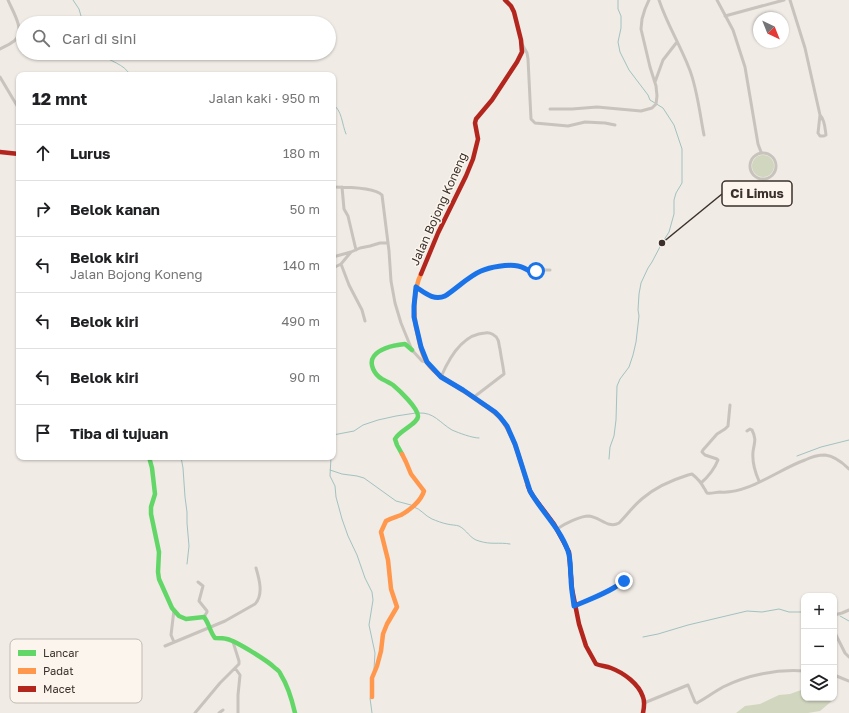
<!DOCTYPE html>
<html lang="id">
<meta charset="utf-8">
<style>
:root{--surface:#fff;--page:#f2f2f2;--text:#202124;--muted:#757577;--line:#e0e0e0}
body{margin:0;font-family:"Golos Text",sans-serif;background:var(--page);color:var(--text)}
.controls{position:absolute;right:12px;bottom:12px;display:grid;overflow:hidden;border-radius:8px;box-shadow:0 1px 3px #0004}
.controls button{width:36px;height:36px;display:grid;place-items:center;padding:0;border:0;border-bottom:1px solid var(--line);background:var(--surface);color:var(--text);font:20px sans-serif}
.compass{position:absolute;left:753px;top:12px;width:36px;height:36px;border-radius:50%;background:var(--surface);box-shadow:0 1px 3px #0004;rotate:137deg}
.stop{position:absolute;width:12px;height:12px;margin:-9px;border:3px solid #1a73e8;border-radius:50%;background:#fff}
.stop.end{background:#1a73e8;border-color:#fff;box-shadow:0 1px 4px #0008}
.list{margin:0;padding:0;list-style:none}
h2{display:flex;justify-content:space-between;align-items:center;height:52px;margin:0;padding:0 16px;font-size:17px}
h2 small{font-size:13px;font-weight:400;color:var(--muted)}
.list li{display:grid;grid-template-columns:26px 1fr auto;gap:12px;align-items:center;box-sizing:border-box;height:56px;padding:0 16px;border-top:1px solid var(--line)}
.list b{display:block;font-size:15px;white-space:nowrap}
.list p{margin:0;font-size:13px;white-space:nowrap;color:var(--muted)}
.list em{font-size:13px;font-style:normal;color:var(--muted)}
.icon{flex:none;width:22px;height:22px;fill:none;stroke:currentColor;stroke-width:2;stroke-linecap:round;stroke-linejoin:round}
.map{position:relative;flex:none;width:849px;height:713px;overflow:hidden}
.search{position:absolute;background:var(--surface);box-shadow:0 1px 3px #0004;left:16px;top:16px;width:320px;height:44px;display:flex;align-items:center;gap:10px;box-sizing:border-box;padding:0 14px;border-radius:22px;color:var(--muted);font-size:15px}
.panel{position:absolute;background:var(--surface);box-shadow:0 1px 3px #0004;left:16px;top:72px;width:320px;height:388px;border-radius:8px}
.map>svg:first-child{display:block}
</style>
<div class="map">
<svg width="849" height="713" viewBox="0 0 849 713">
<rect width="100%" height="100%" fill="#f0ebe5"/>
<path fill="#d1d6bf" d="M752 166a11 11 0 1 1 22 0a11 11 0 1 1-22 0Z
M804 689V698H832L833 700 820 711 808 713H736L745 706 760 704 779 695 790 694Z"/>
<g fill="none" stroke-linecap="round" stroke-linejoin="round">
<path stroke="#a1c2c1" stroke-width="1" d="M73 0 79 9 83 23
M100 53C109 62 124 63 130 75
M333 105C342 109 342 125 346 134
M419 413C434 412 440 423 452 430 459 433 472 438 479 438
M333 435 354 431 363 425 378 420 396 416 416 413
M797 456 821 447 849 440
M181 457 183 468 185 497 187 512V523L189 546 187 564
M331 457 330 476 335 486 336 497 342 519 348 536 357 555 365 578 372 592 373 600 369 625 375 653 374 669
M609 459 610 447 614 436 616 420 617 386 620 379 629 367 633 355 636 342 639 316 638 310 639 294 641 283 648 268 652 262 662 243 669 232 674 214V200L676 193 682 183V149L674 125 663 108 650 100 648 95 629 70 620 52 618 42 621 28V16L618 9V0
M330 470 342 474 357 476 364 478 396 501 411 505
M414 507C421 509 425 516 432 519 437 521 442 523 447 524 451 525 456 525 459 526 467 530 470 539 479 541 491 545 499 542 510 544
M840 616 849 621
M643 637 658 634 688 625 747 611 762 612 779 609 789 612H804
M370 698 372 713"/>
<path stroke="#c9c3be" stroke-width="3" d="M659 0C667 24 680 45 689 68 697 87 700 115 704 135
M717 0 733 30 745 67 758 144 761 152
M790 0 805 48 820 115 818 133 820 136H824L826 135C825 128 825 120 820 115
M725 16 784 0
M522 44 527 53 528 59 531 119 535 123 568 126 585 122 605 123 615 125
M0 49C5 46 12 44 16 39 25 30 12 10 8 0
M0 77 19 109
M655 82 663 60 677 42
M550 109H572L597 107 641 111 652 108 656 104 657 96 656 86 650 67 641 29 642 19 645 9 649 0
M750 166a13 13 0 1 1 26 0a13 13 0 1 1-26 0Z
M333 187C344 187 374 187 382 195L389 251 391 281 395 303 401 323 412 350 422 361 427 362
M342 187 344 209 348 216 356 250
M333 257 351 252
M333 268 341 264
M416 287C425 293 434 301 445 296 455 289 469 276 481 271 490 267 508 264 518 266 523 267 528 270 532 273L538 270H550
M365 321 362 310 349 285 341 264 351 252 360 248 370 246 380 243H388
M441 377C449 358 462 334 485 333 490 332 496 335 498 340 499 342 499 346 500 349 501 357 503 365 504 374L474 397
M747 431 750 429 752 430C757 440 754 443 753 452 752 463 755 472 759 481
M701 483C709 476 714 470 718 460L717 459 705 455 702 452 703 450 717 434 725 429 728 426 730 405
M557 529C564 524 580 516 589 516 600 517 608 529 619 523 627 515 634 505 643 498 656 487 672 480 688 475L692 474C697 478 701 482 704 488 705 489 706 492 707 493 711 494 716 492 720 492 747 495 779 469 805 460 811 457 818 455 825 455 835 456 843 463 849 469
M198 582 203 586 199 601 207 611V612L204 617
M575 606C591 599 619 589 629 575
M174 610 171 635 174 642
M834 615 842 613 849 610
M834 631 845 653 849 657
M233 642 239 661V664L235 668 240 675 238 695V713
M165 646 225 621 255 604C264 595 259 578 256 568
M834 675 849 681
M644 703 688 685 695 702 697 703C706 698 714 692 723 687 747 675 777 669 804 671
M195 713 220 683 235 668
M219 713 223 710"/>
<path stroke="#63d668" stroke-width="4.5" d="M402 454 397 445 395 439C400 430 418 424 418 416 418 408 399 390 393 385 390 383 386 381 382 379 375 375 368 364 374 356 381 347 395 345 405 344L412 350
M149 457 152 468 155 494 151 507V514L159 552 158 572 159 579 172 608 179 616 186 619 204 617C209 623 210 632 215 638 219 638 224 638 227 639 236 641 268 661 275 668 278 670 280 672 281 675 288 686 292 700 295 713"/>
<path stroke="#ff974d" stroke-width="4.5" d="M421 274C414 288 413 312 416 327 419 338 420 350 425 359 433 374 449 381 462 390 468 393 474 398 480 402 488 407 497 413 503 421 516 440 521 464 528 486
M372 697V678L377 666 381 651 383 634 387 624 397 607 391 589 388 560 381 532 386 521C391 518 396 517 401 515 410 510 421 501 424 491L411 474 406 462 402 454"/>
<path stroke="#b3261e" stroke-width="4.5" d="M0 152 19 154
M421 274 438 233 466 176 473 159 478 139 475 123 476 119 492 100 517 62 522 52 521 40 514 12 511 6 505 0
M528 486 530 491 533 496 554 524 569 552 572 589 579 624 586 646 596 664C601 666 606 666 611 668 624 673 639 684 643 697 645 702 644 708 643 713"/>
</g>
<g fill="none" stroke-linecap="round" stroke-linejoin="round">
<path stroke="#1a73e8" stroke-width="5" d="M536 271 532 273C528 270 523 267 518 266 508 264 490 267 481 271 469 276 456 289 445 296 434 301 425 293 416 287L414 306V317L421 347 427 362 441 377 463 390 495 412 500 417 507 426 515 444 530 491C541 511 560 528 568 551 571 559 570 569 571 578 571 588 573 597 574 606 591 599 610 592 624 581"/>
</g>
<g text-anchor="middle" stroke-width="3" stroke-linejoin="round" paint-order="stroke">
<g font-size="12" fill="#3b302b" stroke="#fbf5ee">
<text transform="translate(439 209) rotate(-66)" y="4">Jalan Bojong Koneng</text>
</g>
</g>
<rect x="10" y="639" width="132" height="64" rx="6" fill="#fbf5ee" stroke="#c1bab4" stroke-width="1"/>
<rect x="18" y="650" width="18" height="6" fill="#63d668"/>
<rect x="18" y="668" width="18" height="6" fill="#ff974d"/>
<rect x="18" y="686" width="18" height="6" fill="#b3261e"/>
<g font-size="11" fill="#3b302b">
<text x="43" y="657">Lancar</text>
<text x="43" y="675">Padat</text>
<text x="43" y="693">Macet</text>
</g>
<path fill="none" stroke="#3b302b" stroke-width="1.5" d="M662 243L722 194"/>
<circle fill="#3b302b" stroke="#fbf5ee" stroke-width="1.5" cx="662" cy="243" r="4"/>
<rect fill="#fbf5ee" stroke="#3b302b" stroke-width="1.5" x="722" y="181" width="70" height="25" rx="4"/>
<g font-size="13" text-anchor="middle" font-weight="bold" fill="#3b302b">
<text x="757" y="198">Ci Limus</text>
</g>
</svg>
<div class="controls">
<button>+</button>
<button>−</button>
<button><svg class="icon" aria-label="layers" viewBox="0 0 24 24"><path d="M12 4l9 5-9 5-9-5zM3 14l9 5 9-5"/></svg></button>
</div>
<svg class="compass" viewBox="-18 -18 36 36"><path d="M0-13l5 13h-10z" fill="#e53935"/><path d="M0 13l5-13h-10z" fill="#757577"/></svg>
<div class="stop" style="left:536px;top:271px"></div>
<div class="stop end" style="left:624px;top:581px"></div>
<div class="search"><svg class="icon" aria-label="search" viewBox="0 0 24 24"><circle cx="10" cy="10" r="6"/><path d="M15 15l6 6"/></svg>Cari di sini</div>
<section class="panel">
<h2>12 mnt<small>Jalan kaki · 950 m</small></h2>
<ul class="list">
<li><svg class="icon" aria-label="ahead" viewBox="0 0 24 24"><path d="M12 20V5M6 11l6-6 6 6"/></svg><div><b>Lurus</b></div><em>180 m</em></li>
<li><svg class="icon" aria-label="right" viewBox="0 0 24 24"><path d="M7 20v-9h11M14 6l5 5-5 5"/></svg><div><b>Belok kanan</b></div><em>50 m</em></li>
<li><svg class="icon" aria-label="left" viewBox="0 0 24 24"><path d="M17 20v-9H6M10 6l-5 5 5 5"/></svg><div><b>Belok kiri</b><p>Jalan Bojong Koneng</p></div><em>140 m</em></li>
<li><svg class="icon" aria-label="left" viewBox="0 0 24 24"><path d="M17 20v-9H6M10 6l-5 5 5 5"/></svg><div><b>Belok kiri</b></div><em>490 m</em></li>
<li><svg class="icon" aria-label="left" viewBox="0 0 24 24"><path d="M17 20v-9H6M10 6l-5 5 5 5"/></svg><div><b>Belok kiri</b></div><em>90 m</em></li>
<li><svg class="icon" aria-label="arrive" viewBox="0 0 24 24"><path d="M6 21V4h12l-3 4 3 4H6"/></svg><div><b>Tiba di tujuan</b></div></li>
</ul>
</section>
</div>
